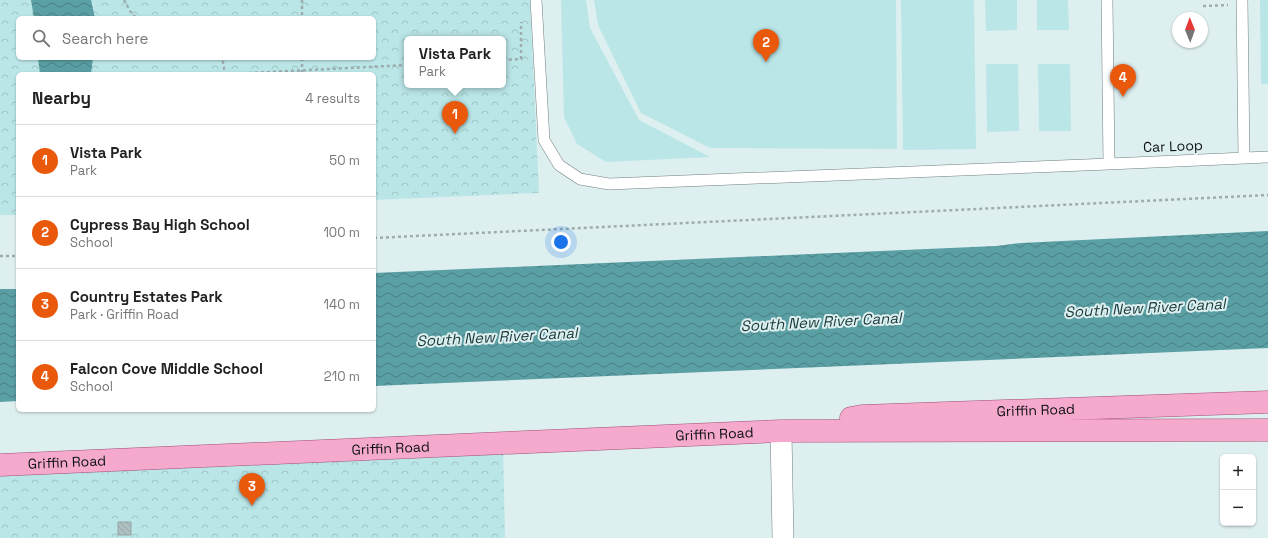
<!DOCTYPE html>
<meta charset="utf-8">
<style>
:root{--surface:#fff;--page:#f2f2f2;--text:#222;--muted:#767676;--line:#e0e0e0;--accent:#ea580c}
body{margin:0;font-family:"Space Grotesk",sans-serif;background:var(--page);color:var(--text)}
.controls{position:absolute;right:12px;bottom:12px;display:grid;overflow:hidden;border-radius:6px;box-shadow:0 1px 3px #0004}
.controls button{width:36px;height:36px;display:grid;place-items:center;padding:0;border:0;border-bottom:1px solid var(--line);background:var(--surface);color:var(--text);font:20px sans-serif}
.compass{position:absolute;left:1172px;top:12px;width:36px;height:36px;border-radius:50%;background:var(--surface);box-shadow:0 1px 3px #0004;rotate:359deg}
.you{position:absolute;left:561px;top:242px;width:14px;height:14px;margin:-10px;border:3px solid #fff;border-radius:50%;background:#1a73e8;box-shadow:0 0 0 6px #1a73e833}
.badge{display:grid;place-items:center;width:26px;height:26px;border-radius:50%;background:var(--accent);color:#fff;font-size:13px;font-weight:700}
.pin{position:absolute;translate:-50% -33px;filter:drop-shadow(0 1px 2px #0008)}
.pin::after{content:'';position:absolute;top:21px;width:14px;height:12px;background:inherit;clip-path:polygon(0 0,100% 0,50% 100%)}
.popup{position:absolute;left:404px;top:36px;width:102px;height:52px;box-sizing:border-box;display:grid;place-content:center;border-radius:6px;background:var(--surface);filter:drop-shadow(0 1px 3px #0005);font-size:13px;white-space:nowrap;color:var(--muted)}
.popup b{font-size:15px;color:var(--text)}
.popup::after{content:'';position:absolute;left:50%;top:100%;margin-left:-8px;border:8px solid transparent;border-top-color:var(--surface)}
.list{margin:0;padding:0;list-style:none}
h2{display:flex;justify-content:space-between;align-items:center;height:52px;margin:0;padding:0 16px;font-size:17px}
h2 small{font-size:13px;font-weight:400;color:var(--muted)}
.list li{display:grid;grid-template-columns:26px 1fr auto;gap:12px;align-items:center;box-sizing:border-box;height:72px;padding:0 16px;border-top:1px solid var(--line)}
.list b{display:block;font-size:15px;white-space:nowrap}
.list p{margin:0;font-size:13px;white-space:nowrap;color:var(--muted)}
.list em{font-size:13px;font-style:normal;color:var(--muted)}
.icon{flex:none;width:22px;height:22px;fill:none;stroke:currentColor;stroke-width:2;stroke-linecap:round;stroke-linejoin:round}
.map{position:relative;flex:none;width:1268px;height:538px;overflow:hidden}
.search{position:absolute;background:var(--surface);box-shadow:0 1px 3px #0004;left:16px;top:16px;width:360px;height:44px;display:flex;align-items:center;gap:10px;box-sizing:border-box;padding:0 14px;border-radius:6px;color:var(--muted);font-size:15px}
.panel{position:absolute;background:var(--surface);box-shadow:0 1px 3px #0004;left:16px;top:72px;width:360px;height:340px;border-radius:6px}
.map>svg:first-child{display:block}
</style>
<div class="map">
<svg width="1268" height="538" viewBox="0 0 1268 538">
<defs>
<pattern id="park-crowns" width="20" height="18" patternUnits="userSpaceOnUse"><rect width="20" height="18" fill="#bae6e8"/><path d="M2 6a3 3 0 1 1 6 0M12 15a3 3 0 1 1 6 0" fill="none" stroke="#9fc4c6"/></pattern>
<pattern id="water-waves" width="16" height="10" patternUnits="userSpaceOnUse"><rect width="16" height="10" fill="#5a9fa3"/><path d="M0 5q4-4 8 0t8 0" fill="none" stroke="#498083"/></pattern>
<pattern id="building-back-hatch" width="6" height="6" patternUnits="userSpaceOnUse"><rect width="6" height="6" fill="#afc0c1"/><path d="M-1 5l2 2M0 0l6 6M5-1l2 2" fill="none" stroke="#95a4a5"/></pattern>
</defs>
<rect width="100%" height="100%" fill="#deeff0"/>
<path fill="#bae6e8" d="M561 0H586L590 28 639 120 710 157 606 162 577 144 564 117Z
M594 0H896L897 149 710 148 641 113 598 25Z
M901 0H974L976 149 903 150Z
M985 0H1017V30L986 31Z
M1037 0H1068L1069 30H1037Z
M1260 0H1268V84H1261Z
M986 64H1018L1019 131 987 132Z
M1038 64H1070L1071 131H1039Z"/>
<path fill="url(#park-crowns)" fill-rule="evenodd" d="M0 0H530L539 193 374 200V74H18V215H0ZM18 18H374V58H18ZM407 39H503V85H407Z
M503 443 505 538H0V475Z"/>
<path fill="url(#water-waves)" d="M31 0H91L95 18H34Z
M38 58H93L91 74H40Z
M1268 231V348L374 386V273L996 246 1021 243Z
M0 289H18V401L0 402Z"/>
<path fill="url(#building-back-hatch)" stroke="#95a5a6" d="M118 522H131V535H118Z"/>
<g fill="none" stroke-linecap="round" stroke-linejoin="round">
<defs>
<path id="service" d="M536 0 544 140 559 165 580 179 609 184 1109 164
M1107 0 1109 164 1268 157
M1242 0 1244 158"/>
<path id="minor" d="M781 431 783 538"/>
<g id="primary">
<path id="s1" d="M851 418 862 416 1268 402"/>
<path id="s2" d="M0 465 781 431 1268 430"/>
</g>
</defs>
<use href="#service" stroke="#707f80" stroke-width="12"/>
<use href="#minor" stroke="#707f80" stroke-width="22"/>
<use href="#primary" stroke="#a04f75" stroke-width="23"/>
<path stroke="#9eacad" stroke-width="2.5" stroke-dasharray="3 3" stroke-linecap="butt" d="M124 0 130 11 136 18
M302 0V18
M1203 6 1228 5
M437 37V39
M217 58 223 62 225 74
M302 58V74
M503 60 521 59V22
M231 74 407 65
M374 238 1268 195
M0 256H18"/>
<use href="#service" stroke="#fff" stroke-width="11"/>
<use href="#minor" stroke="#fff" stroke-width="21"/>
<use href="#primary" stroke="#f5a9cc" stroke-width="22"/>
</g>
<g text-anchor="middle" stroke-width="4" stroke-linejoin="round" paint-order="stroke">
<g font-size="14" fill="#0c1112" stroke="#deeff0">
<text transform="translate(1173 146) rotate(-2)" y="5">Car Loop</text>
<text dy="5" stroke="none"><textPath href="#s1" startOffset="185">Griffin Road</textPath></text>
<text dy="5" stroke="none"><textPath href="#s2" startOffset="715">Griffin Road</textPath></text>
<text dy="5" stroke="none"><textPath href="#s2" startOffset="391">Griffin Road</textPath></text>
<text dy="5" stroke="none"><textPath href="#s2" startOffset="67">Griffin Road</textPath></text>
</g>
<g font-size="15" font-style="italic" fill="#173a3c" stroke="#deeff0">
<text transform="translate(1145 308) rotate(-3)" y="5">South New River Canal</text>
<text transform="translate(821 322) rotate(-3)" y="5">South New River Canal</text>
<text transform="translate(497 337) rotate(-3)" y="5">South New River Canal</text>
</g>
</g>
</svg>
<div class="controls">
<button>+</button>
<button>−</button>
</div>
<svg class="compass" viewBox="-18 -18 36 36"><path d="M0-13l5 13h-10z" fill="#e53935"/><path d="M0 13l5-13h-10z" fill="#767676"/></svg>
<div class="you"></div>
<div class="pin badge" style="left:455px;top:134px">1</div>
<div class="popup"><b>Vista Park</b>Park</div>
<div class="pin badge" style="left:766px;top:62px">2</div>
<div class="pin badge" style="left:252px;top:506px">3</div>
<div class="pin badge" style="left:1123px;top:97px">4</div>
<div class="search"><svg class="icon" aria-label="search" viewBox="0 0 24 24"><circle cx="10" cy="10" r="6"/><path d="M15 15l6 6"/></svg>Search here</div>
<section class="panel">
<h2>Nearby<small>4 results</small></h2>
<ul class="list">
<li><span class="badge">1</span><div><b>Vista Park</b><p>Park</p></div><em>50 m</em></li>
<li><span class="badge">2</span><div><b>Cypress Bay High School</b><p>School</p></div><em>100 m</em></li>
<li><span class="badge">3</span><div><b>Country Estates Park</b><p>Park · Griffin Road</p></div><em>140 m</em></li>
<li><span class="badge">4</span><div><b>Falcon Cove Middle School</b><p>School</p></div><em>210 m</em></li>
</ul>
</section>
</div>
